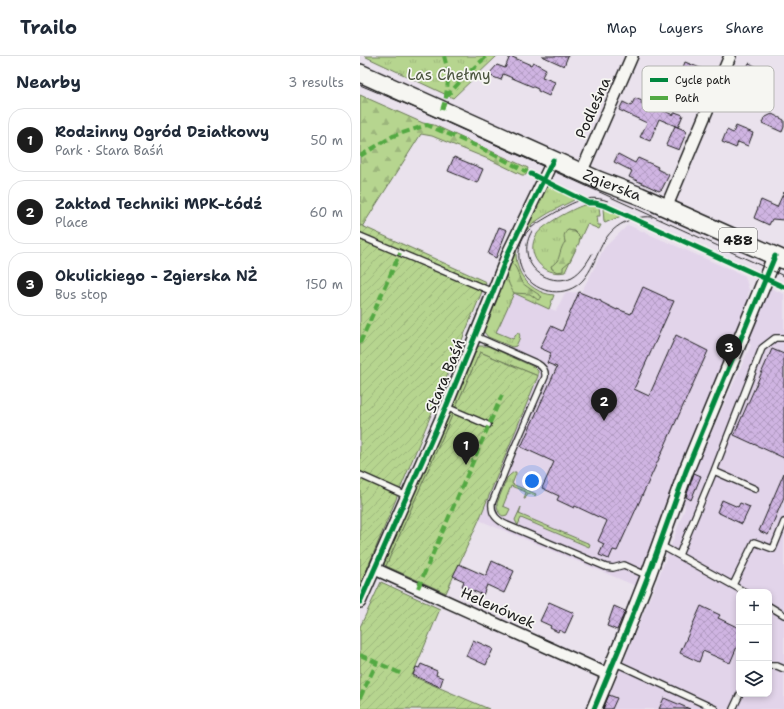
<!DOCTYPE html>
<meta charset="utf-8">
<style>
:root{--surface:#fff;--page:#f6f6f7;--text:#1f2937;--muted:#747a83;--line:#e0e1e3;--accent:#1c1c1c}
body{margin:0;font-family:"Shantell Sans",sans-serif;background:var(--page);color:var(--text)}
.controls{position:absolute;right:12px;bottom:12px;display:grid;overflow:hidden;border-radius:8px;box-shadow:0 2px 6px #0003}
.controls button{width:36px;height:36px;display:grid;place-items:center;padding:0;border:0;border-bottom:1px solid var(--line);background:var(--surface);color:var(--text);font:20px sans-serif}
.you{position:absolute;left:172px;top:425px;width:14px;height:14px;margin:-10px;border:3px solid #fff;border-radius:50%;background:#1a73e8;box-shadow:0 0 0 6px #1a73e833}
.badge{display:grid;place-items:center;width:26px;height:26px;border-radius:50%;background:var(--accent);color:#fff;font-size:13px;font-weight:700}
.pin{position:absolute;translate:-50% -33px;filter:drop-shadow(0 1px 2px #0008)}
.pin::after{content:'';position:absolute;top:21px;width:14px;height:12px;background:inherit;clip-path:polygon(0 0,100% 0,50% 100%)}
.list{margin:0;padding:0;list-style:none}
h2{display:flex;justify-content:space-between;align-items:center;height:52px;margin:0;padding:0 16px;font-size:17px}
h2 small{font-size:13px;font-weight:400;color:var(--muted)}
.list li{display:grid;grid-template-columns:26px 1fr auto;gap:12px;align-items:center;box-sizing:border-box;height:64px;margin:0 8px 8px;padding:0 8px;border:1px solid var(--line);border-radius:16px}
.list b{display:block;font-size:15px;white-space:nowrap}
.list p{margin:0;font-size:13px;white-space:nowrap;color:var(--muted)}
.list em{font-size:13px;font-style:normal;color:var(--muted)}
.icon{flex:none;width:22px;height:22px;fill:none;stroke:currentColor;stroke-width:2;stroke-linecap:round;stroke-linejoin:round}
.map{position:relative;flex:none;width:424px;height:653px;overflow:hidden}
header{display:flex;align-items:center;gap:24px;box-sizing:border-box;height:56px;padding:0 20px;background:var(--surface);border-bottom:1px solid var(--line)}
header strong{font-size:19px}
nav{display:flex;gap:22px;margin-inline-start:auto;font-size:14px}
main{display:flex}
aside{flex:1;background:var(--surface)}
.map>svg:first-child{display:block}
</style>
<header>
<strong>Trailo</strong>
<nav><a>Map</a><a>Layers</a><a>Share</a></nav>
</header>
<main>
<aside>
<h2>Nearby<small>3 results</small></h2>
<ul class="list">
<li><span class="badge">1</span><div><b>Rodzinny Ogród Działkowy</b><p>Park · Stara Baśń</p></div><em>50 m</em></li>
<li><span class="badge">2</span><div><b>Zakład Techniki MPK-Łódź</b><p>Place</p></div><em>60 m</em></li>
<li><span class="badge">3</span><div><b>Okulickiego - Zgierska NŻ</b><p>Bus stop</p></div><em>150 m</em></li>
</ul>
</aside>
<div class="map">
<svg width="424" height="653" viewBox="0 0 424 653">
<defs>
<pattern id="grass-tufts" width="24" height="20" patternUnits="userSpaceOnUse"><rect width="24" height="20" fill="#b6d58f"/><path d="M3 7l-1-3M5 7V3M7 7l1-3M15 17l-1-3M17 17v-4M19 17l1-3" fill="none" stroke="#9cb67b"/></pattern>
<pattern id="forest-firs" width="22" height="20" patternUnits="userSpaceOnUse"><rect width="22" height="20" fill="#b6d58f"/><path d="M5 1l3.5 6h-7zM16 11l3.5 6h-7z" fill="#9cb67b"/></pattern>
<pattern id="garden-furrows" width="10" height="10" patternUnits="userSpaceOnUse"><rect width="10" height="10" fill="#b6d58f"/><path d="M-1 1l2-2M0 10L10 0M9 11l2-2" fill="none" stroke="#9cb67b"/></pattern>
<pattern id="building-cross-hatch" width="8" height="8" patternUnits="userSpaceOnUse"><rect width="8" height="8" fill="#cfb4e2"/><path d="M0 0l8 8M0 8l8-8" fill="none" stroke="#b19ac1"/></pattern>
</defs>
<rect width="100%" height="100%" fill="#eae2ed"/>
<filter id="ink" filterUnits="userSpaceOnUse"><feTurbulence type="fractalNoise" baseFrequency=".025" numOctaves="2"/><feDisplacementMap in="SourceGraphic" scale="8" xChannelSelector="R" yChannelSelector="G"/><feConvolveMatrix kernelMatrix="1 2 1 2 8 2 1 2 1" color-interpolation-filters="sRGB"/></filter>
<g filter="url(#ink)">
<path fill="#e2d4ea" fill-rule="evenodd" d="M268 169 385 220 389 234 386 250 313 426 276 530 119 464 177 320 143 306 153 284 135 276 153 236 196 255 205 237 221 236 229 222 244 192Z
M410 232 424 238V653H241L247 638 253 631 310 493 325 452 323 440 391 289 387 287ZM379 536H409V638H379Z"/>
<path fill="url(#grass-tufts)" stroke="#697856" d="M4 0H137L93 42Z
M187 129 213 141 214 144C193 155 163 167 157 192 155 201 157 210 161 218 168 230 180 238 194 239L189 253 154 237 140 268 136 276 153 283 158 276C162 280 158 285 156 290L152 291 128 281 124 276V268L145 214 159 182Z
M224 149 227 150H239L240 160H237L238 169H241L239 173 227 168 205 216C183 221 164 198 177 178 184 168 212 153 224 149Z
M243 152 261 160 245 167 244 166Z
M119 290H128L174 311 178 315V320L120 296 26 510 24 508V506L114 295Z
M154 416H156V418L152 428 176 438 175 440 168 437 165 443H164L166 436 151 430 143 450 150 453 147 459 143 460C138 458 137 452 137 447L147 422 150 419Z
M161 451 159 458 230 488 229 491 161 462 158 469 157 468 155 464Z"/>
<path fill="url(#forest-firs)" stroke="#697856" d="M0 39 63 67 74 69 168 112 166 119H162L133 105 72 80 61 78 0 174Z
M208 174 214 175 220 181 219 187 210 205 203 211V215L197 216 192 213 191 210C192 210 196 206 197 205 200 201 200 192 205 186 204 180 203 178 208 174Z
M150 206C158 211 157 217 161 225 164 230 176 236 182 241L178 244 170 238 154 237C149 230 147 222 145 214Z"/>
<path fill="url(#garden-furrows)" stroke="#697856" d="M0 169 126 226 0 530Z
M120 296 178 320 119 464 86 537 26 510Z
M21 526 80 553 52 620 129 653H0V571Z"/>
<path fill="url(#building-cross-hatch)" stroke="#1c1c1c" d="M150 0 171 9 173 6 186 13 182 21 195 26 189 40 178 35V33L143 18 141 24 128 19 137 9 145 12Z
M182 0H208L204 10Z
M325 6 345 14 336 34 331 32 330 34 321 30 327 16 322 14Z
M389 7 403 14 400 26 396 28 382 22Z
M275 42 282 45 281 47 297 54 298 52 313 59 315 56 323 59 318 71 299 63 290 85 280 81 287 67 259 54 263 46 271 50Z
M412 58 424 64V71L422 76 402 67 404 62Z
M315 70 327 75 319 94 306 89Z
M376 70 393 77 388 90 378 86 376 92 362 86 367 74 373 77Z
M258 98 275 107 278 102 298 111 297 113 309 119 302 133 299 135 269 121 272 115 254 106Z
M94 101 123 113 117 127 88 115Z
M424 136V164L412 163 409 169 394 162 401 144 417 151Z
M139 171 147 174 136 202 128 198Z
M283 231 307 242V243L314 245 274 333 289 340 316 279 348 295 257 495 253 494 249 503 239 499 244 488 238 485 247 465 215 450 214 452 197 444 199 440 182 432 194 406 161 391 197 311 187 307 191 297 180 292 191 270 202 275 219 236 236 243 241 245V246L257 254V253L271 258Z
M412 293 424 298V402L374 379Z
M334 417 341 420 331 444 326 441Z
M424 417V441L408 479 399 475Z
M362 444 378 451 380 447 390 451 382 468 357 456Z
M132 505 154 515 144 537 127 529 123 539 102 530 104 525 93 520 99 508 126 520Z
M189 546 214 557 205 577 199 574 198 576 190 572 191 570 180 565Z
M254 550 265 555 257 574 247 570Z
M341 550 360 559 358 562 379 572V586L370 607 343 595 339 606 320 597Z
M113 584 133 593 126 609 106 600Z
M61 608 77 615 76 619 83 622 80 631 53 619 56 611 59 612Z
M249 639 257 642 252 653H243Z
M304 642 330 653H299Z"/>
<g fill="none" stroke-linecap="round" stroke-linejoin="round">
<defs>
<path id="service" d="M0 180 133 236
M115 280 178 308C183 311 186 315 185 321L152 397 132 447C131 459 137 464 147 469L246 511 253 512 264 509 288 520
M86 351 128 369
M354 415 395 433
M0 419 47 440
M300 489 385 536
M319 499 354 415 402 292 415 282H424
M373 529 394 486 413 493 424 466
M409 550 424 559
M260 609 355 653
M409 610H417L424 613
M373 653 380 638"/>
<path id="minor" d="M221 117 272 0
M306 152 370 0
M15 513 249 619
M0 546 86 351 133 236 149 195 193 104"/>
<path id="tertiary" d="M234 653 264 581 288 520 326 415 415 200"/>
<g id="primary">
<path id="s1" d="M0 17 238 124 280 140 390 189 424 204"/>
</g>
</defs>
<use href="#service" stroke="#1c1c1c" stroke-width="8"/>
<use href="#minor" stroke="#1c1c1c" stroke-width="14"/>
<use href="#tertiary" stroke="#1c1c1c" stroke-width="17"/>
<use href="#primary" stroke="#1c1c1c" stroke-width="20"/>
<use href="#service" stroke="#f6f6f2" stroke-width="5.5"/>
<use href="#minor" stroke="#f6f6f2" stroke-width="11"/>
<use href="#tertiary" stroke="#f6f6f2" stroke-width="14"/>
<use href="#primary" stroke="#f6f6f2" stroke-width="17"/>
<path stroke="#1c1c1c" stroke-width="1" d="M0 29 55 52 424 220
M248 145C224 136 206 151 186 162 181 165 176 168 171 172 158 183 155 203 164 218 177 239 207 242 223 224 240 204 238 179 265 166 274 162 282 160 292 161
M172 175C168 182 166 189 167 196 169 217 193 230 212 221 221 216 227 207 232 198"/>
<path stroke="#52a943" stroke-width="4" stroke-dasharray="8 4" stroke-linecap="butt" d="M86 41 108 17 127 0
M82 54 86 41V39L89 19 84 0
M0 100 33 80 67 69 121 92 173 119
M0 287 40 197
M58 532 142 339
M0 599 42 618
M0 642 17 606"/>
<defs>
<path id="cycleway" d="M171 118 229 147H235L246 150 424 231
M0 546 86 351 133 236 149 195 193 104
M234 653 264 581 288 520 326 415 415 200"/>
</defs>
<use href="#cycleway" stroke="#f6f6f2" stroke-width="8"/>
<use href="#cycleway" stroke="#00873e" stroke-width="5"/>
</g>
</g>
<g text-anchor="middle" stroke-width="3.5" stroke-linejoin="round" paint-order="stroke">
<rect fill="#f6f6f2" stroke="#5d5d5c" stroke-width="1" x="359" y="172" width="38" height="24" rx="3"/>
<g font-size="14" font-weight="bold" fill="#1c1c1c">
<text x="378" y="189">488</text>
</g>
<g font-size="15" fill="#4a543e" stroke="#f6f6f2">
<text x="89" y="24">Las Chełmy</text>
</g>
<g font-size="15" fill="#1c1c1c" stroke="#f6f6f2">
<text transform="translate(233 52) rotate(-66)" y="5">Podleśna</text>
<text dy="5" stroke="none"><textPath href="#s1" startOffset="276">Zgierska</textPath></text>
<text transform="translate(85 320) rotate(-67)" y="5">Stara Baśń</text>
<text transform="translate(138 552) rotate(24)" y="5">Helenówek</text>
</g>
</g>
<rect x="282" y="10" width="132" height="46" rx="6" fill="#f6f6f2" stroke="#b5b5b2" stroke-width="1"/>
<rect x="290" y="22" width="18" height="4" fill="#00873e"/>
<rect x="290" y="40" width="18" height="4" fill="#52a943"/>
<g font-size="11" fill="#1c1c1c">
<text x="315" y="28">Cycle path</text>
<text x="315" y="46">Path</text>
</g>
</svg>
<div class="controls">
<button>+</button>
<button>−</button>
<button><svg class="icon" aria-label="layers" viewBox="0 0 24 24"><path d="M12 4l9 5-9 5-9-5zM3 14l9 5 9-5"/></svg></button>
</div>
<div class="you"></div>
<div class="pin badge" style="left:106px;top:409px">1</div>
<div class="pin badge" style="left:244px;top:365px">2</div>
<div class="pin badge" style="left:369px;top:311px">3</div>
</div>
</main>
